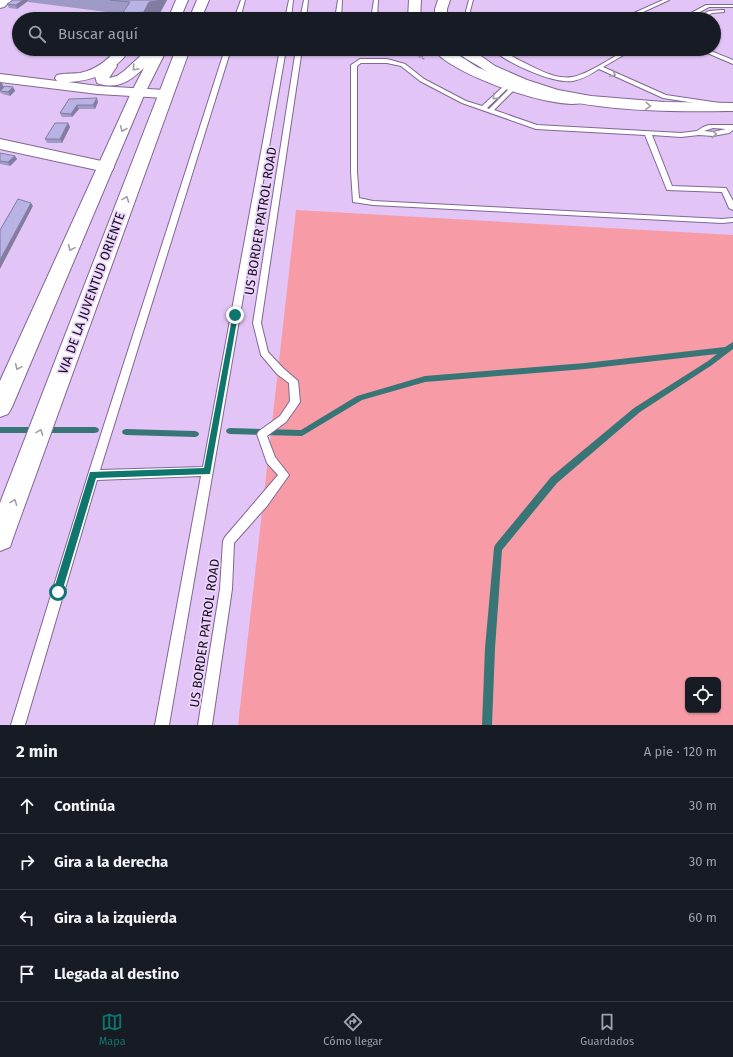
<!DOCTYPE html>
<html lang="es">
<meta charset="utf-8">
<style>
:root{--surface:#171b24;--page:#20242c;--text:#f1f3f6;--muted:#9ea1a6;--line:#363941;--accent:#0f766e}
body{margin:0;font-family:"Fira Sans",sans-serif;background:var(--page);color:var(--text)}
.controls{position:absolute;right:12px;bottom:12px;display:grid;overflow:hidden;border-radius:6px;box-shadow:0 1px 3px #0004}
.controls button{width:36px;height:36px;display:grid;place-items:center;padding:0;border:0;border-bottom:1px solid var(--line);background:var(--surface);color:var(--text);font:20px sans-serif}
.stop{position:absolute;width:12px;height:12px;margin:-9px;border:3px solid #0f766e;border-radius:50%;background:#fff}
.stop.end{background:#0f766e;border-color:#fff;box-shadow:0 1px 4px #0008}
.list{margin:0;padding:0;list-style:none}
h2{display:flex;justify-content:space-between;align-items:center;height:52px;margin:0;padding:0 16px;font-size:17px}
h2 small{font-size:13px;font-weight:400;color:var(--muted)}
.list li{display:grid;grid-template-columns:26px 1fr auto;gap:12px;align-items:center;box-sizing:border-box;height:56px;padding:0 16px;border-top:1px solid var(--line)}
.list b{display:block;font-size:15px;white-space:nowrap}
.list em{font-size:13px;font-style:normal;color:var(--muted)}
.icon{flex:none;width:22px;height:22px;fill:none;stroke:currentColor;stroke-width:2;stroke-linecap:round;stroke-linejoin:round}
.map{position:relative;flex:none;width:733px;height:725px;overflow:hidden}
.search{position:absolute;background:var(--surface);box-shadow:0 1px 3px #0004;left:12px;right:12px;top:12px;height:44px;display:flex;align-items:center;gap:10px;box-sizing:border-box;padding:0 14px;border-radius:22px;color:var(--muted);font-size:15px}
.sheet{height:276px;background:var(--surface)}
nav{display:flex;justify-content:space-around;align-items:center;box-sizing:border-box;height:56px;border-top:1px solid var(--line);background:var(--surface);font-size:11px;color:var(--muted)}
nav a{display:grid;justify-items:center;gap:2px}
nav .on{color:var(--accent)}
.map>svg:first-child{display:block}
</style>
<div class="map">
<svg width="733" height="725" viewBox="0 0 733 725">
<rect width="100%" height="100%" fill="#e2c5f6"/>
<path fill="#f79ba7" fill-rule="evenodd" d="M296 210 733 235V725H238ZM688 680H718V710H688Z"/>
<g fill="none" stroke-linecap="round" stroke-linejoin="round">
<path fill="#377577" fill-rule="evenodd" d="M733 342V349L712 365 640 412 557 483 502 550 495 648 492 725H482L485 648 494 548 495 545 551 477 634 408 708 361 717 354 585 369 425 382 362 400 302 436 230 434 227 433 226 431 227 429 230 428 301 430 357 396 425 376 585 363 725 347Z
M0 427H95L98 428 99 430 98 432 95 433H0Z
M126 429 195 431 198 432 199 434 198 436 195 437 126 435 123 434 122 432 123 430Z"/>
<defs>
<path id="service" d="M241 0H245L240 19H234Z
M289 0H293L291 19H285Z
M304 0H308L306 19H300Z
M338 0H342L341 19H335Z
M374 0H378L377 19H371Z
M469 0H473L470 11 473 19H467L466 11Z
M663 0H669L641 13 654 19H647L634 13Z
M706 5H733V7H709L687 19H680Z
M722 10H724V12L712 13 702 19H695L709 11Z
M225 49H231L100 470 203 467 280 49H286L169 725H155L201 476 97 480 25 725H11L88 475Z
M296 49H302L261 323 268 352 283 368 298 381 300 402 298 405 286 422 267 436 275 457 289 475 267 506 234 543 232 589 212 725H198L220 589 223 541 225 537 278 475 267 463 257 434 259 431 280 416 290 401 289 383 277 374 261 355 253 323Z
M492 49C503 49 513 58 523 62 537 69 556 80 572 77 587 75 613 57 627 49H634L603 67 666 95 733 105V109L663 98 599 69C591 74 583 79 573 81 553 84 507 63 492 49Z
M698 49H706L733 60V64Z
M360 59H387L405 64 424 79 466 101 482 106 505 85H509V87L487 108 489 109 511 87H515V89L494 110 537 125 681 133 697 131 703 127 709 125H733V130L729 133 713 136 699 135 681 137 652 135 672 186 726 188 733 201V210L729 208 722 192 667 190 645 135 536 129 462 103 420 81 401 66 387 63H361L357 66V172L359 198 373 201 722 219 733 218V222L722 223 373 205 353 202 351 172V65ZM713 128 726 129 713 132 704 131Z"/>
<path id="tertiary" d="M409 0H421L420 19H408Z
M433 49H449L477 67 509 81 539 89 581 97 583 100 581 103C553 110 450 74 433 49Z
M0 139 106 162 112 163 114 167 112 171 106 172 0 149Z"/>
<path id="secondary" d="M0 0H12L4 7 0 8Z
M438 0H450L447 9V19H435V9Z
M117 49H127L129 51C114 72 94 81 68 82L98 86 165 90 170 91 172 94 170 97 165 98 98 94 0 82V74L57 81 55 78 57 75C64 73 72 74 80 73 95 70 107 61 117 49Z
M455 49H471L495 66 527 80 558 90 591 96 664 102 733 103V111C653 112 545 113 477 65 470 61 460 56 455 49Z"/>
<path id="trunk" d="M176 0H188L180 19H168Z
M197 0H209L201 19H189Z
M148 49H167L145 93 12 407 8 414 0 417V381L131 93 144 68C129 82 117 90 97 83L95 76C100 68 105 61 115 63L117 66 109 78 117 76 124 71Z
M176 49H190L13 538 10 547 0 551V503Z"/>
</defs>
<use href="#service" stroke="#816793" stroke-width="2"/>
<use href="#tertiary" stroke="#816793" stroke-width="2"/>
<use href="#secondary" stroke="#816793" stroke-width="2"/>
<use href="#trunk" stroke="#816793" stroke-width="2"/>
<path stroke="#a28bb2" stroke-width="1.5" stroke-dasharray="2 2" stroke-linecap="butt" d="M408 51 424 59 416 49"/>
<use href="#service" fill="#fff" fill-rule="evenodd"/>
<use href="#tertiary" fill="#fff" fill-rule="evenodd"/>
<use href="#secondary" fill="#fff" fill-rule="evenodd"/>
<use href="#trunk" fill="#fff" fill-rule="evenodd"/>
</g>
<path fill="#9f99c5" d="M13 0H167L160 13 152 15 150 19H88L123 14 28 2V1L17 9 9 8 7 4Z
M0 81 4 87H13L15 91 10 96 2 94 1 92 0 93Z
M69 99 98 102 95 109H79L72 117H62L60 113Z
M68 123 70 127 62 143H47L45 139Z
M0 154 15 156 17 159 10 166 0 164Z"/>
<path fill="#827da0" d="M23 0H28V1L17 9 16 5Z
M157 0H167L160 13 152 15 150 19H140L149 2Z
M1 82 5 89 0 91V83Z
M13 87 15 91 10 96 8 92Z
M97 98 98 102 95 109 93 105Z
M77 105 79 109 72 117 71 114Z
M68 123 70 127 62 143 60 139Z
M15 156 17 159 10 166 8 162Z
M31 203 33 206 0 269V260Z"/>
<path fill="#b9b2e5" stroke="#827da0" d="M13 0H23L16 5 7 4Z
M110 0H157V1L149 2 140 19H88L100 14H122L130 2Z
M5 86 13 87 8 92 0 91Z
M97 98 93 105H77L71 114 60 113 69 99Z
M55 123H68L60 139H45Z
M0 153 15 156 8 162 0 161Z
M18 199 31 203 0 260V230Z"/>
<defs><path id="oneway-chevron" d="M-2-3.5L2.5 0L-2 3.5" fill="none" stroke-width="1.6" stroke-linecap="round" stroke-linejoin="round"/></defs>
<g stroke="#a19da3">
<use href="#oneway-chevron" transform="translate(135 68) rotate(134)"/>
<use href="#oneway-chevron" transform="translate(613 74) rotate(25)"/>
<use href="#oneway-chevron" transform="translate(495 97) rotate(136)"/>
<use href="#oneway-chevron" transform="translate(648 106) rotate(4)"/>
<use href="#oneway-chevron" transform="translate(123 129) rotate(113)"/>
<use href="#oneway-chevron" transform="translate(714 134) rotate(-3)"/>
<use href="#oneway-chevron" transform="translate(126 199) rotate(-70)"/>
<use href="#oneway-chevron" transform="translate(71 248) rotate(114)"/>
<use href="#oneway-chevron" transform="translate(18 367) rotate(114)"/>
<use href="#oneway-chevron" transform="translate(40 432) rotate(-70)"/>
<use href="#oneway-chevron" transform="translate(14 502) rotate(-69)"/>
</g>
<path fill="#0f766e" d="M233 313H235L238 315 210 474 96 478 62 592 61 595 58 597 55 595 53 592 90 472 204 468Z"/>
<g text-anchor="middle" stroke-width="3.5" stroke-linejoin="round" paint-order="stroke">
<g font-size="13" fill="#14091a" stroke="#ecd5fc">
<text transform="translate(260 221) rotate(-81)" y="5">US BORDER PATROL ROAD</text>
<text transform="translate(91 293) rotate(-70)" y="5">VIA DE LA JUVENTUD ORIENTE</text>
<text transform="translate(204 633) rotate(-82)" y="5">US BORDER PATROL ROAD</text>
</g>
</g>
</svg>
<div class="controls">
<button><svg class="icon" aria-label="locate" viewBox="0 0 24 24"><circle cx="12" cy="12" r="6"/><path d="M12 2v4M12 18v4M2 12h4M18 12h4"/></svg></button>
</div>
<div class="stop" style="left:58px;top:592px"></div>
<div class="stop end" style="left:235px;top:315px"></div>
<div class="search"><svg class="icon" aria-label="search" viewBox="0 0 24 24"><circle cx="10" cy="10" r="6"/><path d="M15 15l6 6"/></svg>Buscar aquí</div>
</div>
<section class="sheet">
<h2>2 min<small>A pie · 120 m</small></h2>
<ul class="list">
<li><svg class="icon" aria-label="ahead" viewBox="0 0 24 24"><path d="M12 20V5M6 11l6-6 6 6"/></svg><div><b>Continúa</b></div><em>30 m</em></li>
<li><svg class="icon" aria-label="right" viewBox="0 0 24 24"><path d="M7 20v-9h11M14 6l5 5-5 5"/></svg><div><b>Gira a la derecha</b></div><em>30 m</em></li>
<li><svg class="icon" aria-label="left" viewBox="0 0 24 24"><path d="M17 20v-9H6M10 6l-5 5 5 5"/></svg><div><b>Gira a la izquierda</b></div><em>60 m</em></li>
<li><svg class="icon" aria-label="arrive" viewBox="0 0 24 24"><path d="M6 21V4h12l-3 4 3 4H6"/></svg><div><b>Llegada al destino</b></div></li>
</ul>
</section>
<nav>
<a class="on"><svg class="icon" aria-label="map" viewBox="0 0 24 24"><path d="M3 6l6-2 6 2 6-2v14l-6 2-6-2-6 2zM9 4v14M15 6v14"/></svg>Mapa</a>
<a><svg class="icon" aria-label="directions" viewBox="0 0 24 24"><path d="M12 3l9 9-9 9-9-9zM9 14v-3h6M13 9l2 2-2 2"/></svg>Cómo llegar</a>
<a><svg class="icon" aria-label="saved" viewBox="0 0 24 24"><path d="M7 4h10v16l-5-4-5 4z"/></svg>Guardados</a>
</nav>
